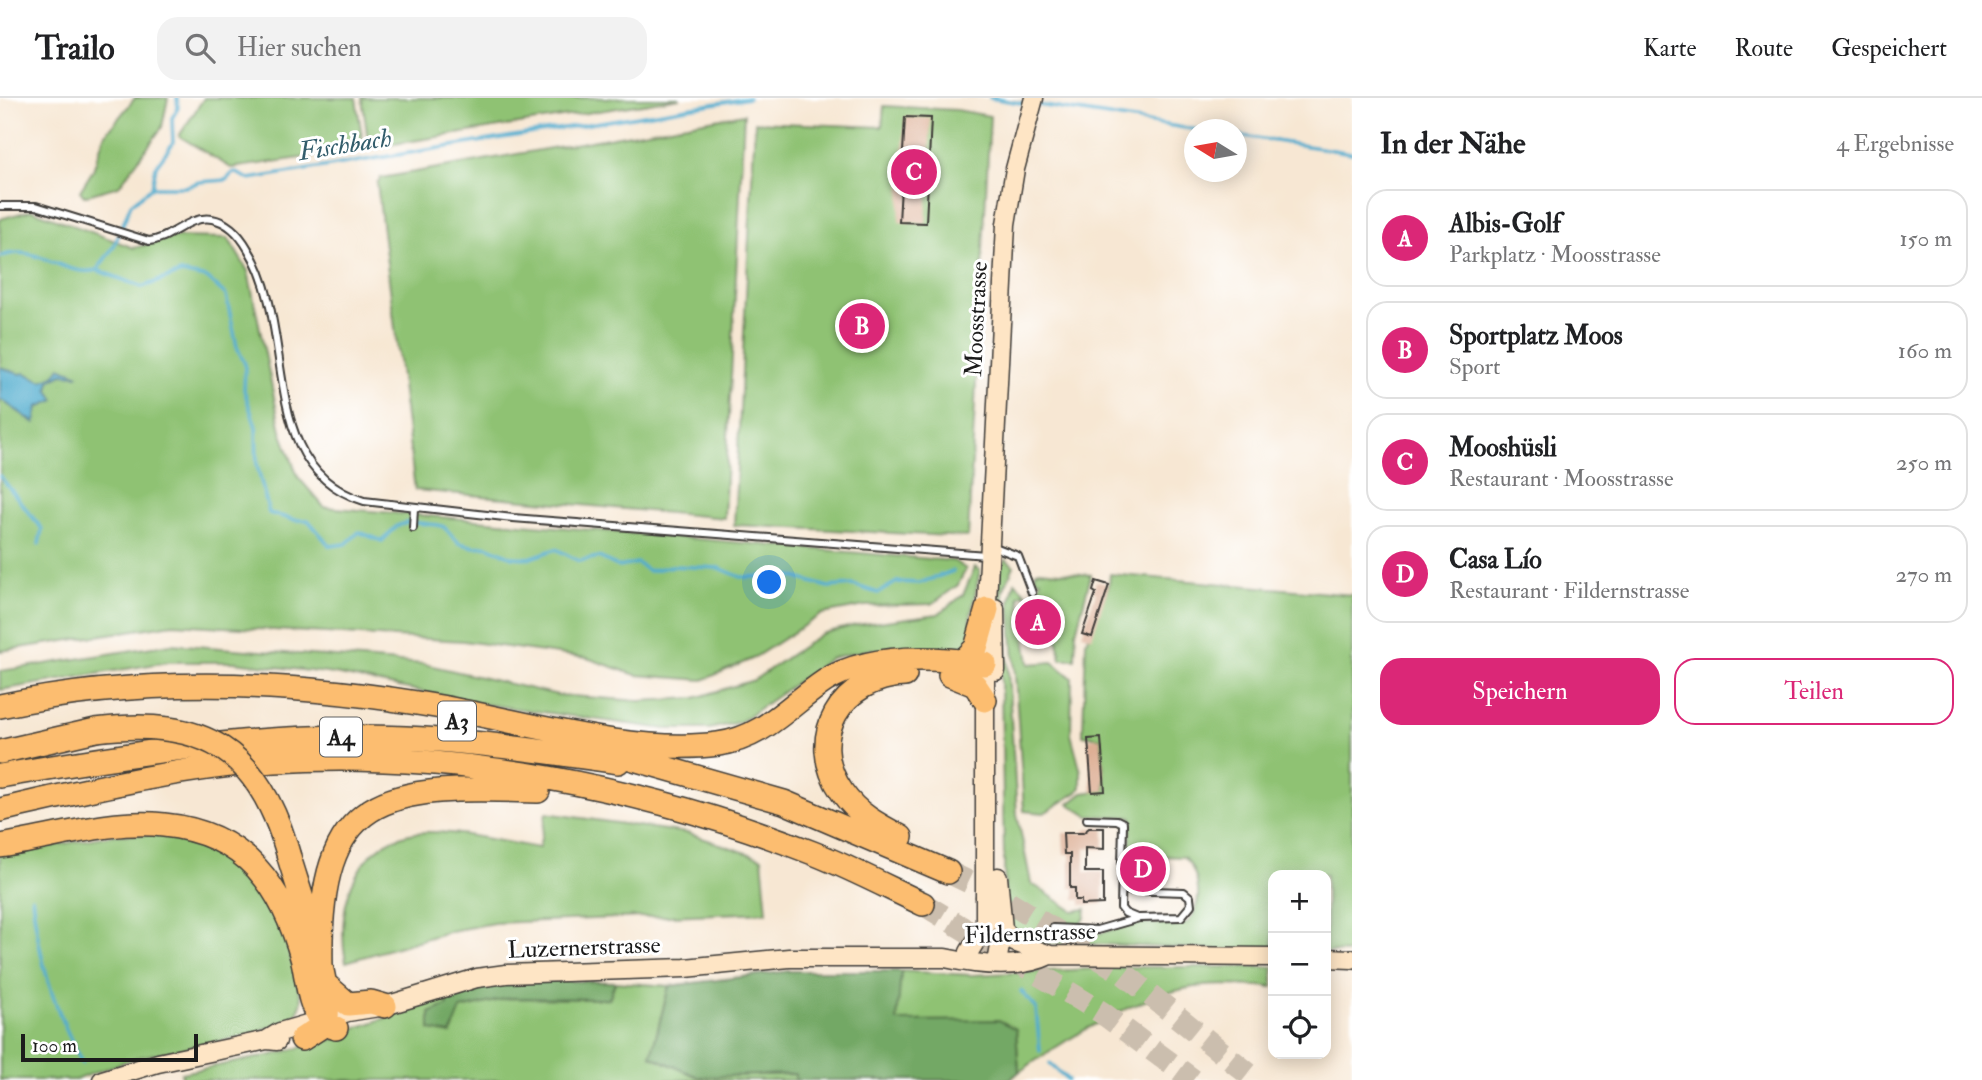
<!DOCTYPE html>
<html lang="de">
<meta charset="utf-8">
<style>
:root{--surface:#fff;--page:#f2f2f2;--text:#202124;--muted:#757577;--line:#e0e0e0;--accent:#db2777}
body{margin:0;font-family:"IM FELL Double Pica",serif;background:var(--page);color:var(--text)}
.controls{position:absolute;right:21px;bottom:21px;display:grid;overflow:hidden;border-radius:14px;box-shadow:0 4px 18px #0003}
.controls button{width:63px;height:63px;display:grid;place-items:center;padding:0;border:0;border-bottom:2px solid var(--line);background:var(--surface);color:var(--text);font:35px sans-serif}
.compass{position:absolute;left:1184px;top:21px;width:63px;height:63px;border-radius:50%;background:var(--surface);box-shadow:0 4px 18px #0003;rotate:281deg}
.scale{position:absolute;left:21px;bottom:18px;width:177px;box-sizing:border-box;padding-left:7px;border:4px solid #1c1c1c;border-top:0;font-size:19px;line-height:24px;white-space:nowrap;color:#1c1c1c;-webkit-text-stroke:5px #fff;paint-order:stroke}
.you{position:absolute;left:770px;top:485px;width:24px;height:24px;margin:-18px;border:5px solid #fff;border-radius:50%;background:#1a73e8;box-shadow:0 0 0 10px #1a73e833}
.badge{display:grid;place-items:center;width:46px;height:46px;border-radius:50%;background:var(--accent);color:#fff;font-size:23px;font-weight:700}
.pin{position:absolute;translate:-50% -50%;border:4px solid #fff;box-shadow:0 2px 7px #0006}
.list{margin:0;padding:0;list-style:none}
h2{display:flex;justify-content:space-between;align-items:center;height:91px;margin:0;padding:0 28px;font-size:30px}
h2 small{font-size:23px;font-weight:400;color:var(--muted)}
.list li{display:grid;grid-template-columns:46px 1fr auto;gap:21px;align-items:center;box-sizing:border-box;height:98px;margin:0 14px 14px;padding:0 14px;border:2px solid var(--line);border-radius:21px}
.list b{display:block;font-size:26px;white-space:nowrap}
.list p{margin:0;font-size:23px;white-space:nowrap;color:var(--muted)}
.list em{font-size:23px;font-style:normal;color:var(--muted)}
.actions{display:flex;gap:14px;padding:21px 28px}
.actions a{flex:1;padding:16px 0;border:2px solid var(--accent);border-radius:21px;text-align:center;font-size:24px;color:var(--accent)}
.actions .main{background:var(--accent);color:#fff}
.icon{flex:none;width:38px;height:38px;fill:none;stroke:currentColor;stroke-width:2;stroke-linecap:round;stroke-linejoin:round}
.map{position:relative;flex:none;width:1352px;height:982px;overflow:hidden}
header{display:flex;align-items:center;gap:42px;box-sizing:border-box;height:98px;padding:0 35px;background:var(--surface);border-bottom:2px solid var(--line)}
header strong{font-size:33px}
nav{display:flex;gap:38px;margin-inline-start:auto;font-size:24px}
.search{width:490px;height:63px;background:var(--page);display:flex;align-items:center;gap:18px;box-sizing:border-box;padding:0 24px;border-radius:21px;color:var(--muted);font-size:26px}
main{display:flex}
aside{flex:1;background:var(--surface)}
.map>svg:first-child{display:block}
</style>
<header>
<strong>Trailo</strong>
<div class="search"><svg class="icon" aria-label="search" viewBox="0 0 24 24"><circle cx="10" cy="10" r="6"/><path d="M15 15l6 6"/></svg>Hier suchen</div>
<nav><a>Karte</a><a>Route</a><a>Gespeichert</a></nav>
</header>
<main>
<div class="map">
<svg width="1352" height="982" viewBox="0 0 1352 982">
<rect width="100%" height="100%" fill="#fff"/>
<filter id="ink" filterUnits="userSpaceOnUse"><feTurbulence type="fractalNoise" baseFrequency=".0143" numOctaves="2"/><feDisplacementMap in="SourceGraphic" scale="14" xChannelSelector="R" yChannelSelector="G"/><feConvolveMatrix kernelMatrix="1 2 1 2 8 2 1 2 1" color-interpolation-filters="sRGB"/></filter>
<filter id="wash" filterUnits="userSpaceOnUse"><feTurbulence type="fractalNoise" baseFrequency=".00686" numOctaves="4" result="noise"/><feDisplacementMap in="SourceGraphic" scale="28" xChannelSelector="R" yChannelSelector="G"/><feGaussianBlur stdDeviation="1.57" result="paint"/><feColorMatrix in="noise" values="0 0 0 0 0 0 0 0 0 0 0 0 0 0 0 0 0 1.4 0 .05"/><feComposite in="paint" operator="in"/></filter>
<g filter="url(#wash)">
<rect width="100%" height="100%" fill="#f7e7d3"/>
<path fill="#8fc273" stroke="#566f48" stroke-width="2" d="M135 0H168L162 29 119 88 84 98 80 93 93 72 104 38Z
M204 0H356L364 51 231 70 179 38Z
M362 0H680L369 50Z
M884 8 957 12 990 18 968 439 734 427 755 24 882 29Z
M744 16 724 420 415 392 377 85 381 80Z
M32 112 134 150 174 139 228 140 248 173 281 333 298 379 324 409 954 463 966 471 958 487 932 506 865 508 822 516 752 561 703 582 636 577 587 560 463 543 173 526 0 553V121Z
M1006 461 1014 468 1003 493 1017 716 1031 785 1073 813 1086 811 1085 820 1079 827 1052 826 1051 834 1096 836 1138 825 1186 826C1204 809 1201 776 1184 759L1129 757 1132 719 1088 718 1069 706 1083 695 1105 692 1101 640 1083 637V632L1086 543 1109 487 1110 476 1352 497V855L1326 854V777H1273V854C1192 852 1113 845 1032 845L1018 842 1005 815 999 471Z
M975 469 980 472 970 522 976 527 969 542 960 552 943 557 872 551 831 560 740 624 709 631H665L483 606 335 576 234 564H168L0 592V573L171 546 424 566 558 597 640 603 695 600 754 582 821 536 856 527 938 516 963 497Z
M1039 472 1091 477 1076 534 1075 561H1061L1050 493 1038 494 1041 482 1036 481 1035 474Z
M1015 484 1027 496 1019 498 1029 566 1053 564 1072 580 1071 636 1081 674V689L1078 694 1044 715 1024 713 1010 503Z
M546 715 687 735 762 760 767 814 494 825 451 833 346 864C334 806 358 735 427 734 462 733 505 745 539 750Z
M182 736 236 760 280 817 302 903C296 925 283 926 263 931L260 935 135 960 75 982H0V757L113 737Z
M1128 869H1273V889C1250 888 1226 886 1203 888 1144 893 1067 940 1019 974L1016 931 896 923 901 873 972 877Z
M615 884 669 888 651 958 698 979 795 976V982H183L181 975 272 957 348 937 347 933 446 900 448 907 461 911 509 900 609 901Z"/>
<path fill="#73a865" stroke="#486240" stroke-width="2" d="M789 873H901L897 923 999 922 1016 931 1019 974 1010 982H795V976L698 979 651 958 669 888Z
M541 882 615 884 609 901 509 900 461 911 451 936 430 932V915L448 907 446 900 490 888Z"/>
<path fill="#50acce" stroke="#366475" stroke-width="2" d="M0 269 20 276 25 275 42 283 54 278 60 269 79 277 62 276 50 283 48 291 55 302 38 309 35 325 0 301Z"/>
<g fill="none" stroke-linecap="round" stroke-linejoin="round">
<path stroke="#50acce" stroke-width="3.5" d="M990 0 1027 6
M1038 7 1198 32
M1237 37 1352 55
M152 89 156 68 173 45 172 20 178 10 177 0
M0 159C35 143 63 180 97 172L114 148 131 106 152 89H185L199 84 226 82 234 74 249 81 749 0
M97 172 142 189 181 175 207 180 226 197 237 249 245 266 244 292 256 329 257 367 269 415 295 422H308L330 448 346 446 359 434 382 443 397 428 409 424 438 427 444 429 459 445 475 449 487 448 512 459 530 460 556 451 579 463 599 459 619 469 637 465 649 473 672 468 719 470 741 479 791 478 828 489 853 487 878 495 897 484 920 485 953 473
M0 378 42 431 39 446
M32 799C40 866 52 905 82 965
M1021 893 1036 910 1040 953
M1050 966 1068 982"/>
</g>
<g id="blocks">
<path fill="#ddaf94" d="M905 19 931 20 926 125 899 124Z
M1096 483 1109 487 1092 539 1082 536 1096 495 1093 493Z
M1101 640 1105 693 1092 694 1088 641Z
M1089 730H1104V751L1085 750V774H1103V806L1081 807V802H1075V790H1070V756H1064L1063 735H1083Z
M1129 762 1156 763V779H1129Z"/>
</g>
</g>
<g filter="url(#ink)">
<use href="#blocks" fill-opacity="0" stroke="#3d3a37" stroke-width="2"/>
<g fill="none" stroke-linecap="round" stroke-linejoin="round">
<path stroke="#cbbeae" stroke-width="23" stroke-dasharray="23 11" stroke-linecap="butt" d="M948 774 1004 801 1123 875 1256 982
M923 806 1101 914 1193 982"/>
<defs>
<path id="service" d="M0 108H36L149 143C172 141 188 117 212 121 229 124 240 137 248 151 299 232 255 369 364 403L513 420 986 457
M413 430 414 409
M992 448 1018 458 1032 495
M1087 721 1117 722 1123 725 1121 810 1125 815 1137 820
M1053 830 1097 832 1139 820 1181 819 1191 807 1190 799 1184 794 1122 792"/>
<path id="secondary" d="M995 510 996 573
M986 524 1006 126 1015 71 1034 0
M1003 831 1014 844 1050 857
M969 854 985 828V556
M1326 860 1352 861
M997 865 1003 831 998 779
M267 942 280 934 348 914 385 908 477 880 506 876 685 870 789 860H945C977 867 1020 872 1050 857L1273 859
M102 982 158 965 267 942 277 943"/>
<path id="motorway" d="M963 563 976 550 987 511
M950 577 975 587 985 602
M0 608C146 577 294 583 441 609 525 624 633 657 718 646 764 640 789 607 825 583 869 555 936 559 985 566
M602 652 784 704 948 774
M0 654 96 632
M0 678C121 657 241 638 364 639 450 639 534 652 618 664
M0 712C91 691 182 669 275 663 457 652 645 689 813 755 851 770 887 789 923 806
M901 739C878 727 857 716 842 694 804 639 842 579 905 577
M0 748C53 740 111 721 164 727 246 735 283 789 303 863 307 881 309 909 322 924 326 928 331 928 336 930
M289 759C298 790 338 903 325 926L302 941
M321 868C317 692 385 687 538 693
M325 886 348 906 371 904 385 908"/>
</defs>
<use href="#service" stroke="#3d3a37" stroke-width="10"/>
<use href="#secondary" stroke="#3d3a37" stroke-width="21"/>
<use href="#motorway" stroke="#3d3a37" stroke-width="26"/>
<use href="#service" stroke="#fff" stroke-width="6"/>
<use href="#secondary" stroke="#fee5c5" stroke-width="18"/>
<use href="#motorway" stroke="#fcbd6f" stroke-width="23"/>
<defs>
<path id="motorway-bridge" d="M96 632C204 618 260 652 289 759"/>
</defs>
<use href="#motorway-bridge" stroke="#3d3a37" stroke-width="26" stroke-linecap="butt"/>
<use href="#motorway-bridge" stroke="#fcbd6f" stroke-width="23"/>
</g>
</g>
<g text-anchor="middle" stroke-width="6" stroke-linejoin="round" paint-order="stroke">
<g fill="#fff" stroke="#606060" stroke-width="2">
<rect x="438" y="603.5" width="38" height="39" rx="5"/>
<rect x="320" y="619.5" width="42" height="39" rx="5"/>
</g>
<g font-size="23" font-weight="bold" fill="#1c1c1c">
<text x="457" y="631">A3</text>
<text x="341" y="647">A4</text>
</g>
<g font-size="24" fill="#1c1c1c" stroke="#fff">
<text transform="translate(976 221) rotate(-87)" y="8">Moosstrasse</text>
<text transform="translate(1030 835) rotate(-2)" y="8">Fildernstrasse</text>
<text transform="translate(584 849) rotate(-2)" y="8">Luzernerstrasse</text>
</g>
<g font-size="26" font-style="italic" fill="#335d6c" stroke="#fff">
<text transform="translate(345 46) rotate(-9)" y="9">Fischbach</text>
</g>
</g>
</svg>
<div class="controls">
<button>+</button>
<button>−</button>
<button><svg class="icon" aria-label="locate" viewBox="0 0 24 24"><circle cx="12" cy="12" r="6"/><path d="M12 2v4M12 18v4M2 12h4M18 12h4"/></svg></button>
</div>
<svg class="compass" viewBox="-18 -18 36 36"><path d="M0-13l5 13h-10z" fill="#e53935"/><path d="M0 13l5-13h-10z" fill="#757577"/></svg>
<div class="scale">100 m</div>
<div class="you"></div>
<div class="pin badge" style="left:1038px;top:524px">A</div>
<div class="pin badge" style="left:862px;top:228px">B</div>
<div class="pin badge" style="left:914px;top:74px">C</div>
<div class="pin badge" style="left:1143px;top:771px">D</div>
</div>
<aside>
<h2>In der Nähe<small>4 Ergebnisse</small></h2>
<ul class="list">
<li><span class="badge">A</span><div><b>Albis-Golf</b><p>Parkplatz · Moosstrasse</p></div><em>150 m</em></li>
<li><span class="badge">B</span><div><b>Sportplatz Moos</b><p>Sport</p></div><em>160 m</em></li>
<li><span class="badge">C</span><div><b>Mooshüsli</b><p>Restaurant · Moosstrasse</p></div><em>250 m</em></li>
<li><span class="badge">D</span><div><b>Casa Lío</b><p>Restaurant · Fildernstrasse</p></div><em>270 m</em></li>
</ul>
<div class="actions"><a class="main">Speichern</a><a>Teilen</a></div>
</aside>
</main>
